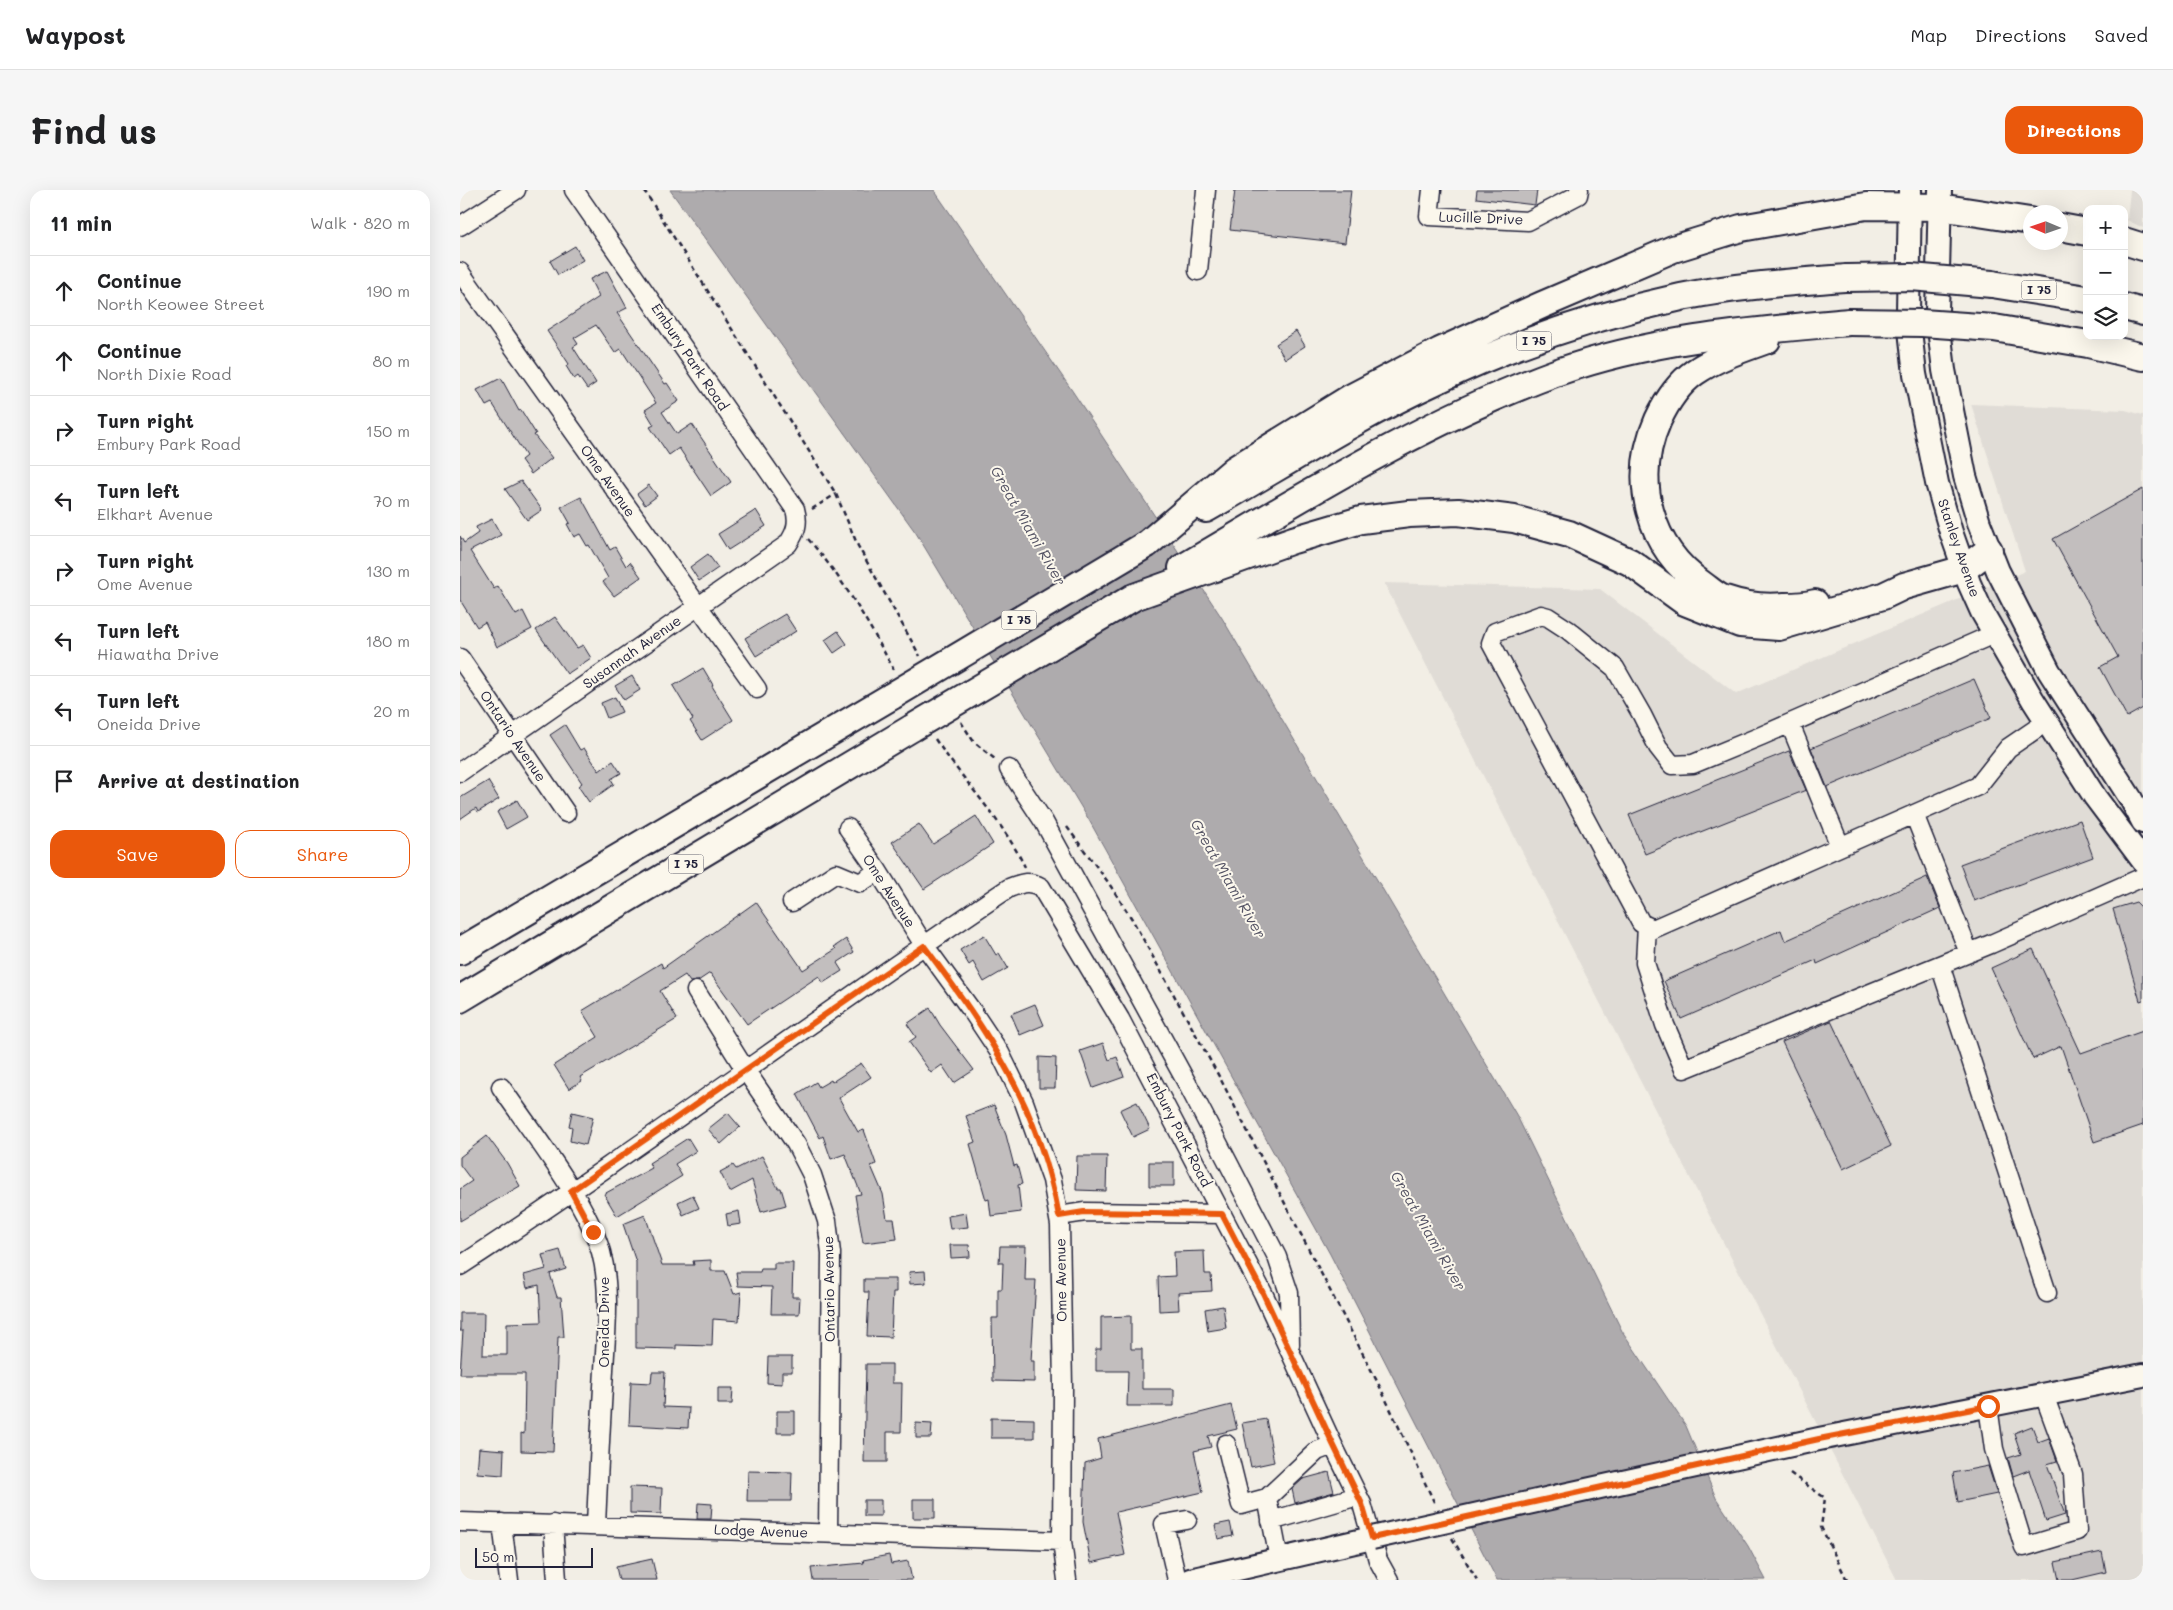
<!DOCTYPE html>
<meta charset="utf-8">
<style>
:root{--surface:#fff;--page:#f6f6f6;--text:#202124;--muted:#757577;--line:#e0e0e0;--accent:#ea580c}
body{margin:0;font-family:Mali,sans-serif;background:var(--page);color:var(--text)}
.controls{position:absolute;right:15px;top:15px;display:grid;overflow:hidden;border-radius:10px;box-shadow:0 5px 20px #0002}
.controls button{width:45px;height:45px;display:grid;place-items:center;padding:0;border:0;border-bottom:1px solid var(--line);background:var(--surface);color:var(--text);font:25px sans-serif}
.compass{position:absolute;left:1563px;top:15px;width:45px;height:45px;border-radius:50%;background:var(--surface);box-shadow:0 5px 20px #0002;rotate:272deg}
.scale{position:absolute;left:15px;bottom:12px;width:118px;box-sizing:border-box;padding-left:5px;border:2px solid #22223b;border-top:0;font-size:14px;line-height:18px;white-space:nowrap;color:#22223b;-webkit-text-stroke:4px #fbf7ec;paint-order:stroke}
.stop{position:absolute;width:15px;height:15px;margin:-11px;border:4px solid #ea580c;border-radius:50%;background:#fff}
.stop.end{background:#ea580c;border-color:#fff;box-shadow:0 1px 5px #0008}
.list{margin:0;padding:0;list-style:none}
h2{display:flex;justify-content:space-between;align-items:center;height:65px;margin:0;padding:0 20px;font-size:21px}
h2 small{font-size:16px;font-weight:400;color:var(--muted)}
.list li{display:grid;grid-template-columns:32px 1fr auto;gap:15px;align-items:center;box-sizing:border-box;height:70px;padding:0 20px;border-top:1px solid var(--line)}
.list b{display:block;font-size:19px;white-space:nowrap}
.list p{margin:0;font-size:16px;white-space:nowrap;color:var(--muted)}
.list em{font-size:16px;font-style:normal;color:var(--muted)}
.actions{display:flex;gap:10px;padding:15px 20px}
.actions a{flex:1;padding:11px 0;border:1px solid var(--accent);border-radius:15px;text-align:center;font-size:18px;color:var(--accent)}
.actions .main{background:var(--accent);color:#fff}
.icon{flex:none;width:28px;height:28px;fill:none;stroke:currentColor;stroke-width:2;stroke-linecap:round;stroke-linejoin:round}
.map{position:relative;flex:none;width:1683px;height:1390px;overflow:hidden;border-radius:15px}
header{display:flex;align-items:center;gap:30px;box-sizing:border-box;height:70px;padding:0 25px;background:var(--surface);border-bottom:1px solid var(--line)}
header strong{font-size:24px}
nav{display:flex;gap:28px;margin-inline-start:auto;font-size:18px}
.intro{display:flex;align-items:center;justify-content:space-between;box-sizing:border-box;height:120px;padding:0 30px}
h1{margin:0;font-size:35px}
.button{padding:12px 22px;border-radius:15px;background:var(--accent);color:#fff;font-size:18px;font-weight:700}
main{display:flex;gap:30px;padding:0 30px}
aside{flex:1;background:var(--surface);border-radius:15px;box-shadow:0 5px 20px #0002}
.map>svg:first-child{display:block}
</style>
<header>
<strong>Waypost</strong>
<nav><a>Map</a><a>Directions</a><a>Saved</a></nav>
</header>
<div class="intro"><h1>Find us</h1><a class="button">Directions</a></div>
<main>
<aside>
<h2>11 min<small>Walk · 820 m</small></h2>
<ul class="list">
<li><svg class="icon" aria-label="ahead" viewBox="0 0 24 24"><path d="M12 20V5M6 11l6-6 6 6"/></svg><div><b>Continue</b><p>North Keowee Street</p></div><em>190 m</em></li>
<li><svg class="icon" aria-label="ahead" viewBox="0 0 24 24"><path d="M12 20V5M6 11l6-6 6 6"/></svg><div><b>Continue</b><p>North Dixie Road</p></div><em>80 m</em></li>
<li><svg class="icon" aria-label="right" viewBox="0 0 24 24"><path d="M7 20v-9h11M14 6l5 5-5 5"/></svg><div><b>Turn right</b><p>Embury Park Road</p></div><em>150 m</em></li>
<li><svg class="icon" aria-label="left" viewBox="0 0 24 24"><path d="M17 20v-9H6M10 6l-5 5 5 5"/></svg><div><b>Turn left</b><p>Elkhart Avenue</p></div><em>70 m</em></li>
<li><svg class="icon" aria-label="right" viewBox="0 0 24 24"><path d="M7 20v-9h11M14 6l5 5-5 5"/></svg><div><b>Turn right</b><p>Ome Avenue</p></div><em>130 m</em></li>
<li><svg class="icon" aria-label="left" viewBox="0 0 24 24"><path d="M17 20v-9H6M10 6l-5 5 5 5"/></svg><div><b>Turn left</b><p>Hiawatha Drive</p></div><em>180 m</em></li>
<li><svg class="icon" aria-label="left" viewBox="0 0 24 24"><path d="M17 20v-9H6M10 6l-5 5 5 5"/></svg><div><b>Turn left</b><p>Oneida Drive</p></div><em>20 m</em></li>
<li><svg class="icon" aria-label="arrive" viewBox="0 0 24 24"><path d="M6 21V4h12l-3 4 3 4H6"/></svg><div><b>Arrive at destination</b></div></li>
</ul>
<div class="actions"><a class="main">Save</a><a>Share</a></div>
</aside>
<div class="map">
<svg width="1683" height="1390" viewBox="0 0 1683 1390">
<rect width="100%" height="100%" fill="#f2eee5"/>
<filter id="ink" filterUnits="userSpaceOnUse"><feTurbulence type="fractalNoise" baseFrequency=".02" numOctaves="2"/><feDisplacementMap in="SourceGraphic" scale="10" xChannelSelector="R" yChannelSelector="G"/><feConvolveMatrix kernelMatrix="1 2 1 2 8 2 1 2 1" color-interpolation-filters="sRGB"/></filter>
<g filter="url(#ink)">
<path fill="#e0dcd6" d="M1670 0H1683V38L1667 30Z
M1511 214 1665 220 1683 225V1390H1437L924 393 1140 399 1276 504 1565 381Z"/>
<path fill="#aeabad" stroke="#76747f" d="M210 0H474L613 202 762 428 1057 926 1162 1141 1226 1236 1256 1308 1288 1356 1306 1390H1037L870 1064 629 630 456 343Z"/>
<path fill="#c2bebe" stroke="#22223b" d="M775 0H891L885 53 770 40Z
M1017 0H1077L1075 15 1016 8Z
M115 56 123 70 98 85 90 71Z
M147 81 167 118 157 123 205 194 207 193 219 211 202 222 217 244 232 234 271 292 251 306 219 258 209 265 190 237 194 235 185 220 196 213 161 159 155 163 136 135 114 148 118 154 113 157 136 193 127 199 118 186 114 189 106 176 109 174 87 141 139 107 130 89Z
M836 141 845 156 825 169 816 154Z
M41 188 59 221 61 220 76 244 74 245 92 268 71 284 61 270 66 266 32 213 26 216 17 200Z
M61 291 82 320 67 330 45 299Z
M189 295 197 306 185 315 177 304Z
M1683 299V518L1667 527 1640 477 1658 467 1593 349Z
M121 307 150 360 155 357 166 376 170 372 181 387 154 406 143 392 148 388 129 355 127 356 120 344 114 347 107 334 110 333 101 317Z
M296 320 306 336 268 360 258 344Z
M32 329 41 345 10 361 34 399 38 396 56 425 63 421 72 439 37 457 25 432 17 437 0 410V346L4 353 18 343 16 337Z
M248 364 258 378 239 391 230 377Z
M325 424 336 441 296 466 285 448Z
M95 427 117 458 123 455 131 468 107 484 76 440Z
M378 441 387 454 374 463 365 450Z
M243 478 253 495 252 496 273 530 242 550 230 531 233 529 213 496Z
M172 486 180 500 164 510 155 496Z
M1514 489 1531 528 1367 597 1351 558Z
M155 507 162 522 147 528 141 513Z
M105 535 120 560 124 558 139 581 153 571 161 583 151 589 154 594 129 612 118 596 122 593 90 545Z
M1329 561 1346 600 1185 664 1169 625Z
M28 591 39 609 18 622 16 618 0 629V608Z
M57 610 67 627 46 639 37 622Z
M516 626 533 654 464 699 432 652 459 634 473 654Z
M1620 630 1633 667 1514 711 1500 674Z
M1467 687 1480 718 1357 774 1356 770 1221 829 1204 791 1321 740 1325 751Z
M296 712 343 780 376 759 374 757 386 749 394 762 377 773 382 781 363 793 359 786 287 834 250 783 238 791 230 792 225 785 200 801 217 829 120 887 122 891 109 899 94 875 138 847 122 821 201 773 203 778Z
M1676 712 1683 719V810L1680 811 1653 719Z
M524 745 536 765 539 763 548 778 524 792 513 772 509 775 500 760Z
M1573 759 1621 863 1683 841V935L1634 952 1601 856 1573 869 1531 778Z
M575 814 584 835 560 845 551 824Z
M470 818 480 835 514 880 494 893 482 875 471 883 449 852 456 847 447 834Z
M1371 831 1431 956 1383 979 1322 852Z
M643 853 649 870 657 867 664 887 633 898 620 861Z
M579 867 596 868 595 898H579Z
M401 873 411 887 379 908 398 942 404 940 416 974 411 976 423 1004 427 1029H434L437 1049 403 1053 395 1005 401 1004 385 964 371 969 363 946 360 948 337 904 356 892 359 897 371 890 372 892Z
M677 912 690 939 673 947 660 920Z
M534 915 546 945 554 976 557 975 562 994 558 995 561 1022 531 1026 529 1009 526 1010 510 954 515 952 506 926Z
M112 922 133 927 126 955 110 951 112 937 109 936Z
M268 923 280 937 261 954 248 939Z
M27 946 47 973 60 996 0 1031V999L12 991 0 975V967Z
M228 948 236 961 215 974 222 986 157 1026 144 1004 192 978 189 973Z
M302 966 318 998H321L326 1015 301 1022 292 990 270 1002 260 982 273 975 276 979Z
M617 966H647L646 1001 616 1000Z
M689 972H714V996H689Z
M233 1005 239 1018 223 1025 218 1012Z
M279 1021 281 1034 268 1036 266 1024Z
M506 1023 508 1037 490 1039 488 1026Z
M185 1025 202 1075H234L233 1071 251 1070V1081H265L274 1104 281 1102 279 1131 253 1129 252 1156 216 1155V1159L176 1158V1072L163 1034Z
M490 1055H509L510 1067 491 1068Z
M540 1056H566L565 1090H576L571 1171H574V1192L533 1191 532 1128H538V1099H542L543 1073H539Z
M100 1060 106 1079 90 1084 97 1107H101L104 1147H98L93 1262 61 1261V1243L64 1244 65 1184H0L3 1141H0V1123H24L23 1165H47V1133L81 1132 79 1095 67 1098 64 1085 86 1079 82 1065Z
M744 1061 745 1084H751L752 1101 718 1103 719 1120 699 1121 698 1087 715 1086 714 1062Z
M314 1073H333L332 1107H340L339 1124H311L312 1097 278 1096 276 1082H300L301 1079H314Z
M465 1081 466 1093 450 1094 449 1082Z
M404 1089H436V1102H433L431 1147 407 1146 409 1102H404Z
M763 1116 766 1138 748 1141 745 1119Z
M671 1126V1159H682V1199H714V1216H667L668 1181H636V1159H641V1127Z
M308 1167H332V1182H322V1194L307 1193Z
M406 1174H432V1193H442L441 1242H427V1272H404Z
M192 1182H205L203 1217 229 1218 228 1238 169 1235 171 1192 191 1193Z
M258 1198H273L272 1214H258Z
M771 1215 777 1239 748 1246 751 1257 734 1261 743 1302 656 1322 665 1365 631 1373 623 1332 625 1273 641 1268 638 1249Z
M317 1221H335V1243H317Z
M531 1228 574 1229V1248H531Z
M806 1229 814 1272 791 1277 782 1233Z
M456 1233 472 1234 471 1248H456Z
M1572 1236 1578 1252 1589 1248 1597 1271 1587 1274 1605 1325 1586 1331 1569 1280 1553 1286 1548 1268 1561 1264 1554 1243Z
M19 1258 44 1260 43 1285 17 1283Z
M1528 1276 1537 1304 1498 1312 1493 1283Z
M288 1281 332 1282 331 1311H287Z
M869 1282 874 1302 835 1313 832 1299 843 1289Z
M170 1297 202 1298 201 1324 170 1323Z
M453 1309H475V1328H453Z
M404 1310H421V1326H404Z
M238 1313 252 1314 251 1329H237Z
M770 1332 773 1346 758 1349 755 1335Z
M1642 1362 1646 1382 1612 1390H1599L1595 1372Z
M429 1365 431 1374 448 1371 452 1390H353L351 1378 404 1373 403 1370Z
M192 1369 197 1390H159L156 1377Z"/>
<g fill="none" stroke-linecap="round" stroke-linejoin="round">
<defs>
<path id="minor" d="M972 0 969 26 1068 31 1118 5 1119 0
M0 36 56 0
M738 81 746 0
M0 82 297 499
M1534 444 1301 546 1233 574 1212 575 1198 557 1182 525 1155 478 1108 440 1088 427 1081 425 1035 442 1031 453 1181 733 1193 739 1518 596 1548 558 1586 532
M0 468 106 623
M1330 534 1380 656
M549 579 584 632 728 895 817 1067 829 1103 830 1155
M0 582 328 354C336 342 339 333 335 319L114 0
M1454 624 1509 763
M388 638 418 681 464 755 512 821 540 863 564 912 592 990 600 1035 603 1197 602 1351 607 1390
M332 712 376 683 400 693 418 681
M1187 736 1185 773 1205 835 1224 879 1531 754 1683 687
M1480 775 1587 1103
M236 801 286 881 336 954 352 985 367 1031 371 1063 368 1343
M41 897C73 944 125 1008 141 1062 151 1099 146 1142 144 1180 141 1232 138 1284 136 1336
M599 1026 625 1022 762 1024
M0 1076C186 955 364 821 549 698 562 693 569 690 581 697L660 829 803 1103 873 1255 902 1314 918 1370 929 1390
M1528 1216 1534 1259 1564 1357 1617 1341 1613 1284 1584 1205
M766 1254 781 1315 807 1308 819 1369
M807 1308 857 1261 873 1255
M811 1331 898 1306
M0 1332 602 1351
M42 1333 49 1390
M93 1334 97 1390
M717 1390 704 1334 727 1330"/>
<path id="major" d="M1450 0 1448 123 1455 184 1477 293 1491 342 1509 393 1522 422 1573 510 1635 607 1683 671
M1480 0 1477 122 1484 180 1505 286 1519 333 1538 381 1589 481 1671 609 1683 632
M1099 1306 1359 1249 1683 1185
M730 1390 912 1348"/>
<path id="highway" d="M1600 37 1627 42
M1664 51 1683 57
M1532 94 1627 109
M1664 117 1683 122
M1534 138 1628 154 1683 167
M1307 150C1282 159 1257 167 1235 182 1218 194 1206 213 1198 230 1171 290 1189 358 1243 395 1250 400 1257 407 1265 409 1285 416 1304 418 1325 416 1335 416 1345 416 1355 413
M746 319C823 275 897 227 978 190 1055 153 1138 125 1221 107 1275 96 1331 92 1386 88
M687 354 775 279 890 208 980 161 1082 115 1213 59 1281 38 1406 16 1479 17 1570 31
M722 378C843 307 965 230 1098 182 1191 149 1291 141 1389 132
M674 407 833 350 901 330 949 324 998 322 1054 329 1109 344 1170 372 1225 412 1280 434 1319 437 1423 406 1444 396 1504 379 1529 360
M0 761 432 506
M0 809 452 538"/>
</defs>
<use href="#minor" stroke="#22223b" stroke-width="21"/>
<use href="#major" stroke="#22223b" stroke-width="26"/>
<use href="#highway" stroke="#22223b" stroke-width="30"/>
<path stroke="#22223b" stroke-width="2.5" stroke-dasharray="5 4" stroke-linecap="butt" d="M184 0 376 304 398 356 460 466
M352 319 376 304
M348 349C383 388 409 434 434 480
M501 532 514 552 536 570
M475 549C505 593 541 628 565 677
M607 637 648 692 672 729 761 890 920 1197 975 1314
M1330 1283 1365 1308 1361 1337 1387 1390
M992 1348 1017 1390"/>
<use href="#minor" stroke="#fbf7ec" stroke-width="18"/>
<use href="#major" stroke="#fbf7ec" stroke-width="22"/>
<use href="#highway" stroke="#fbf7ec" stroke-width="26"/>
<defs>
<path id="major-bridge" d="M912 1348 1099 1306"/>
<path id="highway-bridge" d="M1386 88 1451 87 1532 94
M1389 132 1462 133 1534 138
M432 506 687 354
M452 538 674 407"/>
</defs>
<use href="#major-bridge" stroke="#22223b" stroke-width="26" stroke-linecap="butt"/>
<use href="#highway-bridge" stroke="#22223b" stroke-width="30" stroke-linecap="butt"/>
<use href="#major-bridge" stroke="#fbf7ec" stroke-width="22"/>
<use href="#highway-bridge" stroke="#fbf7ec" stroke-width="26"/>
</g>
</g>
<g fill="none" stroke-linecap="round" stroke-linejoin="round" filter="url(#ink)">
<path stroke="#ea580c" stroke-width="6" d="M133 1042 111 1001 464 756C529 843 579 916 599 1026L624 1022 762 1024 803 1103 873 1254 902 1314 912 1348 1359 1249 1528 1216"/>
</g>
<g text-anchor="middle" stroke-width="4" stroke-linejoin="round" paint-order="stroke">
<g fill="#fbf7ec" stroke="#636270" stroke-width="1">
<rect x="1561.5" y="90.5" width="35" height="19" rx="4"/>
<rect x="1056.5" y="141.5" width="35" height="19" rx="4"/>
<rect x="541.5" y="420.5" width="35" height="19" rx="4"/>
<rect x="208.5" y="664.5" width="35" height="19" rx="4"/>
</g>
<g font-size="12" font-weight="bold" fill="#22223b">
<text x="1579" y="104">I 75</text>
<text x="1074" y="155">I 75</text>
<text x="559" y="434">I 75</text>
<text x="226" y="678">I 75</text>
</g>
<g font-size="14" fill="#22223b" stroke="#fbf7ec">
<text transform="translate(1021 28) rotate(2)" y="5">Lucille Drive</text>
<text transform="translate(230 167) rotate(56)" y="5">Embury Park Road</text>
<text transform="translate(148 291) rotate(55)" y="5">Ome Avenue</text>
<text transform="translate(1499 358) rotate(71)" y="5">Stanley Avenue</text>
<text transform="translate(172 462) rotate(-35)" y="5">Susannah Avenue</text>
<text transform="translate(53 546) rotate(56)" y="5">Ontario Avenue</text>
<text transform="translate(429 701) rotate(57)" y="5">Ome Avenue</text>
<text transform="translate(719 940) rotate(63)" y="5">Embury Park Road</text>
<text transform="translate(601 1090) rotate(-91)" y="5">Ome Avenue</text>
<text transform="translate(369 1099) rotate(-91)" y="5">Ontario Avenue</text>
<text transform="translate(144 1132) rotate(-90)" y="5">Oneida Drive</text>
<text transform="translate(301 1341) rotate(2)" y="5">Lodge Avenue</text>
</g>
<g font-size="15" font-style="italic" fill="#535263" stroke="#fbf7ec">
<text transform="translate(568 336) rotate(60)" y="5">Great Miami River</text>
<text transform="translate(768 689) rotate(60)" y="5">Great Miami River</text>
<text transform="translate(968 1041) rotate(60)" y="5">Great Miami River</text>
</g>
</g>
</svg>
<div class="controls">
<button>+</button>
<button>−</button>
<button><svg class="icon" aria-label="layers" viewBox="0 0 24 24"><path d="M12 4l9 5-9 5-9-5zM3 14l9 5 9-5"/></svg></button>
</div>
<svg class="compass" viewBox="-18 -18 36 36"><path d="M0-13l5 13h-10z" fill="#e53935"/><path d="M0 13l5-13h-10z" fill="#757577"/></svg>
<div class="scale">50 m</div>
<div class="stop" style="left:1528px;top:1216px"></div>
<div class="stop end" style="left:133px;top:1042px"></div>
</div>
</main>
